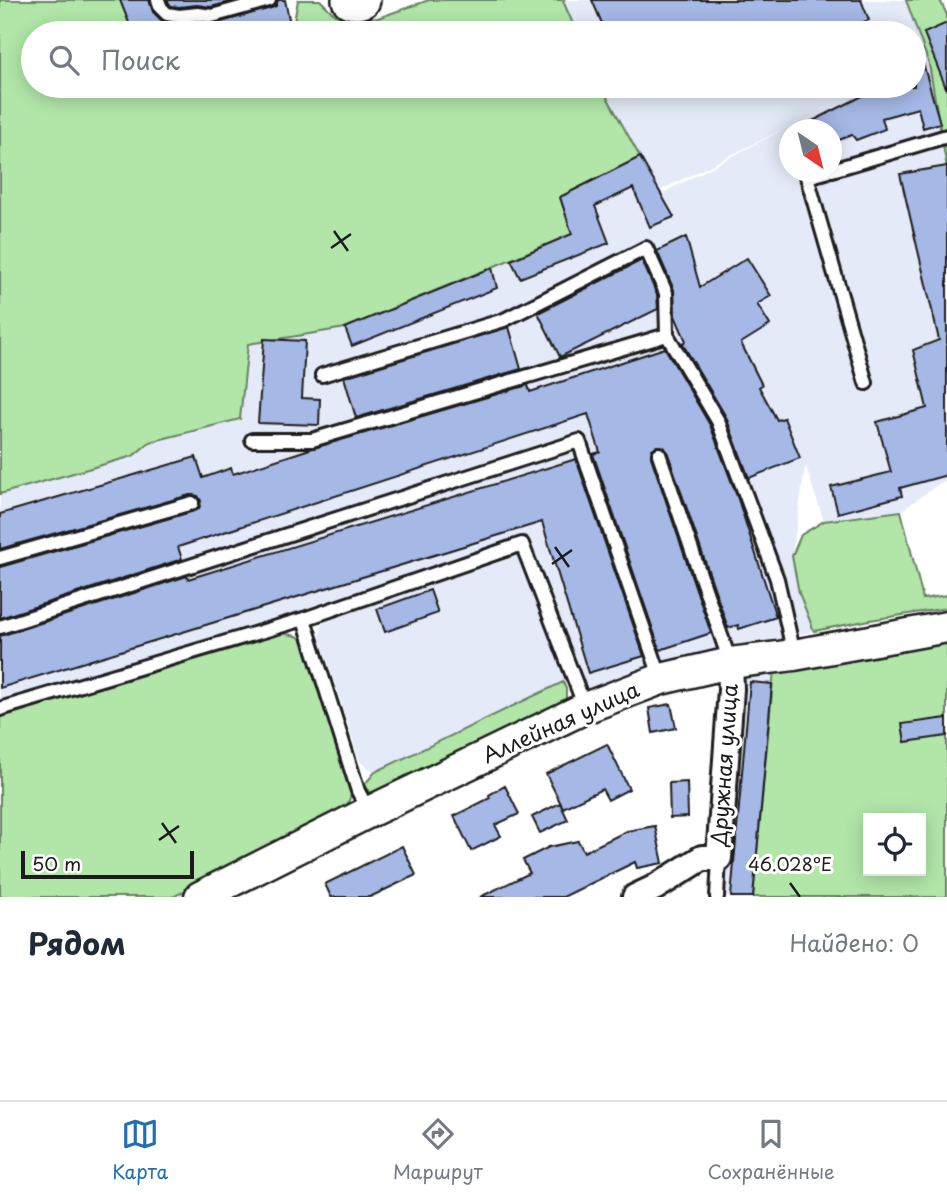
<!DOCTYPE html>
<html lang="ru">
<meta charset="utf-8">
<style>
:root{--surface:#fff;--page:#f6f6f7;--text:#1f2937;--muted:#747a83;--line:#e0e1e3;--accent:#1f6fb2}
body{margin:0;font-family:"Playpen Sans",sans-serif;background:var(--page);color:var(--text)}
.controls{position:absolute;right:21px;bottom:21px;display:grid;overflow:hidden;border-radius:0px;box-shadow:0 4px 18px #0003}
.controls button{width:63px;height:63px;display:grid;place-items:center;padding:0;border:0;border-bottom:2px solid var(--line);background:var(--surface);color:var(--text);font:35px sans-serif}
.compass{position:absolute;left:779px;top:119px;width:63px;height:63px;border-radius:50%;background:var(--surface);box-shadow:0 4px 18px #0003;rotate:145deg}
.scale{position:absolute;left:21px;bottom:18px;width:173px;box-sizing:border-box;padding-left:7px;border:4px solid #1c1c1c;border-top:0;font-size:19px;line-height:24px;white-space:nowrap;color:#1c1c1c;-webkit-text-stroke:5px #fff;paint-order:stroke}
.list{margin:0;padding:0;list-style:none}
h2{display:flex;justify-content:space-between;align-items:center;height:91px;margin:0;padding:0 28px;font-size:30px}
h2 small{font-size:23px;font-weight:400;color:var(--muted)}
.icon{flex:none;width:38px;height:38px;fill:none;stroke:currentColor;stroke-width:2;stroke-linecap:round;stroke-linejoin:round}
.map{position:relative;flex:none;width:947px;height:897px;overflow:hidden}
.search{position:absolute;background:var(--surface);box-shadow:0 4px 18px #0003;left:21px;right:21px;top:21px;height:77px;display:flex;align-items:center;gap:18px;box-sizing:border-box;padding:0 24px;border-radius:38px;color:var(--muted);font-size:26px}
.sheet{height:203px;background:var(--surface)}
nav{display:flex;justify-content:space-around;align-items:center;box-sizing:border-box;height:98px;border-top:2px solid var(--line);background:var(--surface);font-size:19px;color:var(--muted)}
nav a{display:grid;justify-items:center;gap:4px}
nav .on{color:var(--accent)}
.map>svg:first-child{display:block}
</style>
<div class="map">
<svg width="947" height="897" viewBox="0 0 947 897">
<rect width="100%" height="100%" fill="#fff"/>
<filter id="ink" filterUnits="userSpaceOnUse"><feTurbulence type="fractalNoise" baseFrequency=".0143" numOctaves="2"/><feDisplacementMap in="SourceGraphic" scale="14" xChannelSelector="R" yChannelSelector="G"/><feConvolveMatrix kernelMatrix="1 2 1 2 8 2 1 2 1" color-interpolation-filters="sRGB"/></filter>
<g filter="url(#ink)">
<path fill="#e4eaf8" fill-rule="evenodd" d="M564 0H905L929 64 947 168V482L940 483 901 511 824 521 806 467 805 468 792 556 799 593 814 631 759 644 591 693 563 682 375 772 360 762 320 637 322 624 326 619 0 715V494L133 456 150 442 248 344 345 328 560 197 609 102 601 86H914V33H577L562 1ZM795 123 663 193 661 191V190ZM790 130H832V172H790Z
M774 670 753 897H723L743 686 749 674Z"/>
<path fill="#b1e6a8" stroke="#668162" stroke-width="2" fill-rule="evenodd" d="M0 0H120L133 33H33V86H601L640 157 560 197 572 234 345 328 248 344 240 419 150 442 133 456 0 494Z
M298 0H320L335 15 353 20 378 18 429 0H564L563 1 577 33H292Z
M906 0H940L947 15V168L929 64Z
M901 511 923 599 947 595V608L870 620 814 631 799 593 792 556 801 535 824 521Z
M281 633 297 636 308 644 352 792 346 809 173 897H0V715Z
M947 639V897H753L774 670ZM868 818H921V871H868Z
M563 682 566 689V700L383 794 369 792 365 784 375 772Z"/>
<path fill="#a5b8e6" stroke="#1c1c1c" stroke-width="2" d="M120 0H149L153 12 161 20 166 23 180 25 198 23 214 24 271 8 276 6 278 0H285L292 33H133Z
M167 0H237L211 7 197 5 179 7 171 6Z
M592 0H861L869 20 835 33H606Z
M947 23V88H946L924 33Z
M914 49H919L940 123 923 128 918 108 882 118 885 129 856 140 852 135 831 143V130H795L882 86H914Z
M640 157 674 217 650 227 633 188 595 206 609 243 520 278 511 260 572 234 560 197Z
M947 166V475L900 488 902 496 838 513 831 487 891 472 877 422 927 408 913 350 939 340 900 174Z
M686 237 700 287 747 258 771 296 757 304 770 325 741 343 762 385 759 387 777 420 784 418 800 458 749 478 726 417 682 343 686 341 675 316 674 290 657 251Z
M642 260 657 295 658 309 560 357 538 313Z
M492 268 497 288 352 346 345 328Z
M509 327 521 369 356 418 344 377Z
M264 339 305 341 302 398 320 399 319 425 258 423Z
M665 348 710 425 738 499 776 617 739 629 738 625 728 628 667 451 664 447 657 446 652 449 651 457 711 633 660 650 593 454 600 452 588 414 178 547 182 559 0 618V567L194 511 199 509 201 501 198 496 190 495 0 549V514L196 457 203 478 231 468 233 474 310 449 528 385 530 392Z
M576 459 644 656 588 673 542 522 0 688V636L187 576 188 579Z
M430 590 438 613 385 632 377 609Z
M750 682 772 684 753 897H731Z
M671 704 676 728 653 733 649 708Z
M947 718V736L905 742 902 724Z
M607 744 629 789 608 800 602 789 563 808 546 774Z
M687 782 688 817 670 818 669 783Z
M505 786 519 814 495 825 501 836 471 851 454 816 490 798 489 795Z
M560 803 568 820 540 833 532 817Z
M655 826 663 863 637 868 635 862 563 897H480L530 873 523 860 549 847 578 841 584 852 627 831Z
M402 846 416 875 370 897H331L325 884Z"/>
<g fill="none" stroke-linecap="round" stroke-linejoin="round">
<defs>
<path id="service" d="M158 0 161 8 167 14 179 16 198 14 212 16 269 0
M832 170 947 136
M826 172 807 177 866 383
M322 375 504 320 646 248 666 293 667 335
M252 440H312L667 335 718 421 777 579 794 654
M659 454 730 662
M0 558 192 503
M304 619 522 544 585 707
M0 627 579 441 661 679
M0 709 304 619 358 791 369 812
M717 897 719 858"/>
<path id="minor" d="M635 897 654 888 702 858H719L731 689 730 663"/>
<path id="tertiary" d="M200 897 369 812 585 708 661 679 730 663 794 655 947 627"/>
<path id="secondary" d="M350 0 356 1 362 0"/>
</defs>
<use href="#service" stroke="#1c1c1c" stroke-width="18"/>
<use href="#minor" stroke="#1c1c1c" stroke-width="30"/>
<use href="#tertiary" stroke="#1c1c1c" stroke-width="35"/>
<use href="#secondary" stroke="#1c1c1c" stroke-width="40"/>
<use href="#service" stroke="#fff" stroke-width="12"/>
<use href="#minor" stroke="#fff" stroke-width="24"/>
<use href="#tertiary" stroke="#fff" stroke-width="30"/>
<use href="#secondary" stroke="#fff" stroke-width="35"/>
</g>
</g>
<path fill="none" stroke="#1c1c1c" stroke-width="2.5" d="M334 231 348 251M331 248 351 234M555 547 569 567M552 564 572 550M162 823 176 843M159 840 179 826M790 883 800 897"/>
<g text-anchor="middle" stroke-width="6" stroke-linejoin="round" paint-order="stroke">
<g font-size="21" fill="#1c1c1c" stroke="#fff">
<text transform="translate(561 723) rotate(-24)" y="7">Аллейная улица</text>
<text transform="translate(725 765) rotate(-86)" y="7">Дружная улица</text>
</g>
</g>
<g font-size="18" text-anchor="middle" fill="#1c1c1c" stroke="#fff" stroke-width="6" stroke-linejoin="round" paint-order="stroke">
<text x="790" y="871">46.028°E</text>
</g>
</svg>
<div class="controls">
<button><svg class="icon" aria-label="locate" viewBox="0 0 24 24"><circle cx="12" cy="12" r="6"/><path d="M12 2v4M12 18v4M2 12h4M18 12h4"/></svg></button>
</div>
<svg class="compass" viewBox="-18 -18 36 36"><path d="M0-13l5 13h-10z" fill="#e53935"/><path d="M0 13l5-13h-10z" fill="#747a83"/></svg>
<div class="scale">50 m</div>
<div class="search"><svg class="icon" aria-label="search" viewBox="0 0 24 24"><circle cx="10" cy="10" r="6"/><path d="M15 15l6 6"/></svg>Поиск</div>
</div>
<section class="sheet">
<h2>Рядом<small>Найдено: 0</small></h2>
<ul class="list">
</ul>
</section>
<nav>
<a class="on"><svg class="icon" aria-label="map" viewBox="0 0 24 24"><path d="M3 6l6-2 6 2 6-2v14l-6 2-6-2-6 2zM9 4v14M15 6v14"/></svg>Карта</a>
<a><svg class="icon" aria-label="directions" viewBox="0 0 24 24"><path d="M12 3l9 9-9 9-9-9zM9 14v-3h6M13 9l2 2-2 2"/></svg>Маршрут</a>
<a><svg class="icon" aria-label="saved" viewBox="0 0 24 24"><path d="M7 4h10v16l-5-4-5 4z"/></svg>Сохранённые</a>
</nav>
